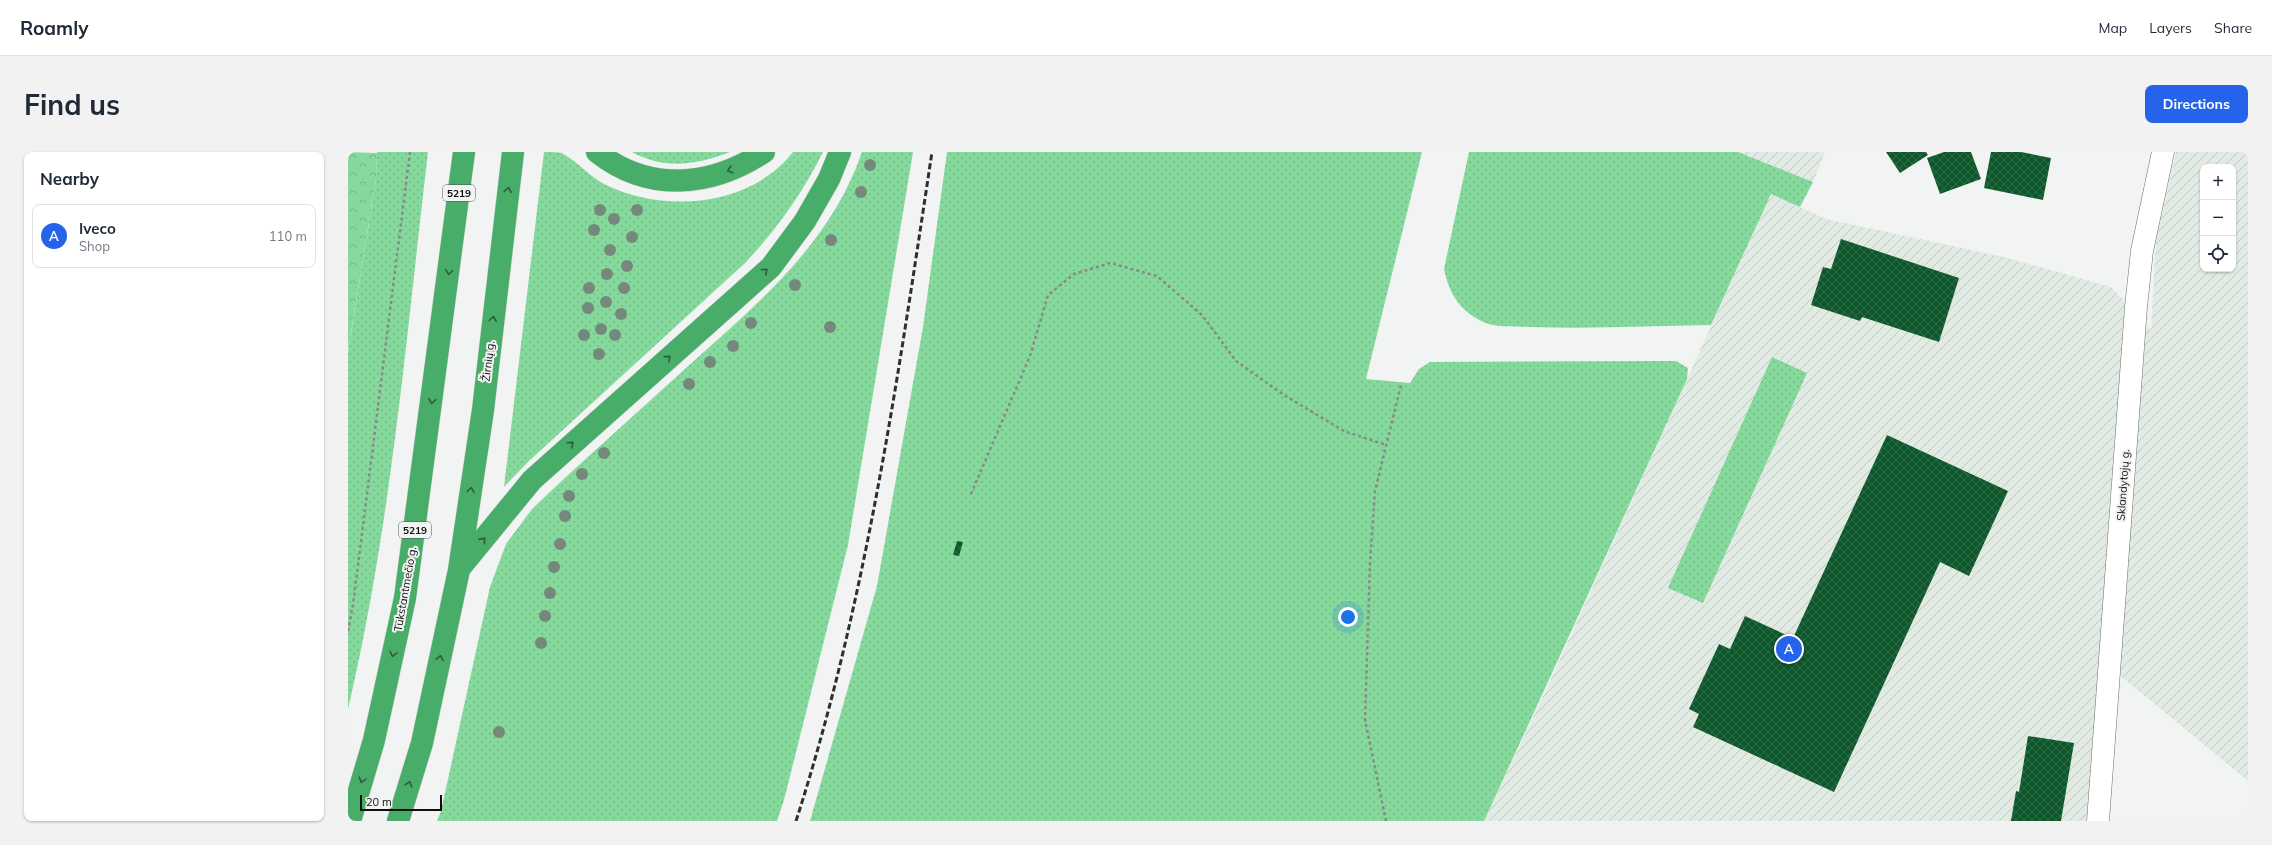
<!DOCTYPE html>
<meta charset="utf-8">
<style>
:root{--surface:#fff;--page:#f2f2f3;--text:#1f2937;--muted:#747a83;--line:#e0e1e3;--accent:#2563eb}
body{margin:0;font-family:Mulish,sans-serif;background:var(--page);color:var(--text)}
.controls{position:absolute;right:12px;top:12px;display:grid;overflow:hidden;border-radius:8px;box-shadow:0 1px 3px #0004}
.controls button{width:36px;height:36px;display:grid;place-items:center;padding:0;border:0;border-bottom:1px solid var(--line);background:var(--surface);color:var(--text);font:20px sans-serif}
.scale{position:absolute;left:12px;bottom:10px;width:82px;box-sizing:border-box;padding-left:4px;border:2px solid #0d0e0d;border-top:0;font-size:11px;line-height:14px;white-space:nowrap;color:#0d0e0d;-webkit-text-stroke:3px #f1f4f2;paint-order:stroke}
.you{position:absolute;left:1000px;top:465px;width:14px;height:14px;margin:-10px;border:3px solid #fff;border-radius:50%;background:#1a73e8;box-shadow:0 0 0 6px #1a73e833}
.badge{display:grid;place-items:center;width:26px;height:26px;border-radius:50%;background:var(--accent);color:#fff;font-size:13px;font-weight:700}
.pin{position:absolute;translate:-50% -50%;border:2px solid #fff;box-shadow:0 1px 4px #0006}
.list{margin:0;padding:0;list-style:none}
h2{display:flex;justify-content:space-between;align-items:center;height:52px;margin:0;padding:0 16px;font-size:17px}
h2 small{font-size:13px;font-weight:400;color:var(--muted)}
.list li{display:grid;grid-template-columns:26px 1fr auto;gap:12px;align-items:center;box-sizing:border-box;height:64px;margin:0 8px 8px;padding:0 8px;border:1px solid var(--line);border-radius:8px}
.list b{display:block;font-size:15px;white-space:nowrap}
.list p{margin:0;font-size:13px;white-space:nowrap;color:var(--muted)}
.list em{font-size:13px;font-style:normal;color:var(--muted)}
.icon{flex:none;width:22px;height:22px;fill:none;stroke:currentColor;stroke-width:2;stroke-linecap:round;stroke-linejoin:round}
.map{position:relative;flex:none;width:1900px;height:669px;overflow:hidden;border-radius:8px}
header{display:flex;align-items:center;gap:24px;box-sizing:border-box;height:56px;padding:0 20px;background:var(--surface);border-bottom:1px solid var(--line)}
header strong{font-size:19px}
nav{display:flex;gap:22px;margin-inline-start:auto;font-size:14px}
.intro{display:flex;align-items:center;justify-content:space-between;box-sizing:border-box;height:96px;padding:0 24px}
h1{margin:0;font-size:28px}
.button{padding:10px 18px;border-radius:8px;background:var(--accent);color:#fff;font-size:14px;font-weight:700}
main{display:flex;gap:24px;padding:0 24px}
aside{flex:1;background:var(--surface);border-radius:8px;box-shadow:0 1px 3px #0004}
.map>svg:first-child{display:block}
</style>
<header>
<strong>Roamly</strong>
<nav><a>Map</a><a>Layers</a><a>Share</a></nav>
</header>
<div class="intro"><h1>Find us</h1><a class="button">Directions</a></div>
<main>
<aside>
<h2>Nearby<small></small></h2>
<ul class="list">
<li><span class="badge">A</span><div><b>Iveco</b><p>Shop</p></div><em>110 m</em></li>
</ul>
</aside>
<div class="map">
<svg width="1900" height="669" viewBox="0 0 1900 669">
<defs>
<pattern id="industrial-furrows" width="10" height="10" patternUnits="userSpaceOnUse"><rect width="10" height="10" fill="#e1ebe3"/><path d="M-1 1l2-2M0 10L10 0M9 11l2-2" fill="none" stroke="#c0c8c2"/></pattern>
<pattern id="grass-dots" width="8" height="8" patternUnits="userSpaceOnUse"><rect width="8" height="8" fill="#86d99c"/><path d="M2 2h.1M6 6h.1" fill="none" stroke="#72b985" stroke-width="1.8" stroke-linecap="round"/></pattern>
<pattern id="forest-crowns" width="20" height="18" patternUnits="userSpaceOnUse"><rect width="20" height="18" fill="#86d99c"/><path d="M2 6a3 3 0 1 1 6 0M12 15a3 3 0 1 1 6 0" fill="none" stroke="#72b985"/></pattern>
<pattern id="building-cross-hatch" width="8" height="8" patternUnits="userSpaceOnUse"><rect width="8" height="8" fill="#0f582c"/><path d="M0 0l8 8M0 8l8-8" fill="none" stroke="#306b48"/></pattern>
</defs>
<rect width="100%" height="100%" fill="#f1f4f2"/>
<path fill="url(#industrial-furrows)" fill-rule="evenodd" d="M1390 0H1477L1465 30Z
M1828 0H1900V629L1769 521 1751 669H1136L1203 527 1423 42 1478 67 1656 105 1763 135 1803 178 1808 89ZM1855 15H1885V117H1855Z"/>
<path fill="url(#grass-dots)" d="M29 0H80C58 186 43 374 0 557V200L28 27Z
M196 0C202 0 210 0 214 1 230 10 242 25 258 33 318 62 403 54 445 0H475C454 42 429 77 397 111L181 309 156 335Z
M284 0H382C349 13 316 18 284 0Z
M514 0H565L500 393 436 648 429 669H89L93 659 142 435 158 392 184 357C234 309 287 263 338 216 409 152 482 93 514 0Z
M599 0H1074L1018 227 1062 231 1071 217 1082 210 1328 209 1340 216 1339 227 1136 669H462L529 434 575 175Z
M1121 0H1390L1465 30 1452 55 1423 42 1363 173C1304 174 1243 177 1184 175 1170 174 1151 176 1138 171 1113 161 1101 142 1096 117Z
M1424 205 1459 221 1355 451 1320 436Z"/>
<path fill="url(#forest-crowns)" d="M0 0 29 1 28 27 0 199Z"/>
<path fill="url(#building-cross-hatch)" d="M1538 0H1578L1580 3 1552 21Z
M1596 0H1623L1633 27 1592 42 1579 6Z
M1643 0H1673L1703 6 1695 48 1636 36Z
M1493 87 1611 126 1591 190 1514 165 1512 169 1463 153 1475 115 1483 117Z
M1539 283 1660 339 1621 424 1592 410 1486 640 1345 575 1351 562 1341 557 1371 492 1382 497 1397 464 1445 486Z
M609 389 615 390 611 404 605 403Z
M1680 584 1726 591 1713 669H1663L1668 639 1671 640Z"/>
<g fill="none" stroke-linecap="round" stroke-linejoin="round">
<defs>
<path id="street" d="M1750 669 1788 155 1794 99 1815 0"/>
<path id="highway" d="M249 0C301 41 363 35 416 0
M111 417 184 328 423 115 457 69 481 27 492 0
M2 669 26 588 57 446 116 0
M50 669 74 591 111 418 135 258 165 0"/>
</defs>
<use href="#street" stroke="#6b6e6c" stroke-width="23"/>
<use href="#highway" stroke="#cfcfcf" stroke-width="23"/>
<path stroke="#878988" stroke-width="2.5" stroke-dasharray="3 3" stroke-linecap="butt" d="M623 342 682 204 700 143 726 122 762 111 809 124 854 163 888 209 936 243 996 279 1038 293
M0 479 5 453 62 0
M1038 669 1017 568 1022 411 1027 339 1053 233"/>
<use href="#street" stroke="#fff" stroke-width="22"/>
<use href="#highway" stroke="#48ad68" stroke-width="22"/>
<path stroke="#2d2e2d" stroke-width="3" stroke-dasharray="6 3" stroke-linecap="butt" d="M448 669C518 452 550 225 584 0"/>
</g>
<g fill="#74897b">
<circle cx="522" cy="13" r="6"/>
<circle cx="513" cy="40" r="6"/>
<circle cx="252" cy="58" r="6"/>
<circle cx="289" cy="58" r="6"/>
<circle cx="266" cy="67" r="6"/>
<circle cx="246" cy="78" r="6"/>
<circle cx="284" cy="85" r="6"/>
<circle cx="483" cy="88" r="6"/>
<circle cx="262" cy="98" r="6"/>
<circle cx="279" cy="114" r="6"/>
<circle cx="259" cy="122" r="6"/>
<circle cx="447" cy="133" r="6"/>
<circle cx="241" cy="136" r="6"/>
<circle cx="276" cy="136" r="6"/>
<circle cx="258" cy="150" r="6"/>
<circle cx="240" cy="156" r="6"/>
<circle cx="273" cy="162" r="6"/>
<circle cx="403" cy="171" r="6"/>
<circle cx="482" cy="175" r="6"/>
<circle cx="253" cy="177" r="6"/>
<circle cx="236" cy="183" r="6"/>
<circle cx="267" cy="183" r="6"/>
<circle cx="385" cy="194" r="6"/>
<circle cx="251" cy="202" r="6"/>
<circle cx="362" cy="210" r="6"/>
<circle cx="341" cy="232" r="6"/>
<circle cx="256" cy="301" r="6"/>
<circle cx="234" cy="322" r="6"/>
<circle cx="221" cy="344" r="6"/>
<circle cx="217" cy="364" r="6"/>
<circle cx="212" cy="392" r="6"/>
<circle cx="206" cy="415" r="6"/>
<circle cx="202" cy="441" r="6"/>
<circle cx="197" cy="464" r="6"/>
<circle cx="193" cy="491" r="6"/>
<circle cx="151" cy="580" r="6"/>
</g>
<defs><path id="oneway-chevron" d="M-2-3.5L2.5 0L-2 3.5" fill="none" stroke-width="1.6" stroke-linecap="round" stroke-linejoin="round"/></defs>
<g stroke="#2a5e3a">
<use href="#oneway-chevron" transform="translate(382 18) rotate(162)"/>
<use href="#oneway-chevron" transform="translate(160 38) rotate(-83)"/>
<use href="#oneway-chevron" transform="translate(417 119) rotate(-42)"/>
<use href="#oneway-chevron" transform="translate(101 120) rotate(98)"/>
<use href="#oneway-chevron" transform="translate(145 167) rotate(-83)"/>
<use href="#oneway-chevron" transform="translate(320 206) rotate(-42)"/>
<use href="#oneway-chevron" transform="translate(84 249) rotate(98)"/>
<use href="#oneway-chevron" transform="translate(223 292) rotate(-42)"/>
<use href="#oneway-chevron" transform="translate(123 338) rotate(-81)"/>
<use href="#oneway-chevron" transform="translate(135 388) rotate(-51)"/>
<use href="#oneway-chevron" transform="translate(45 502) rotate(103)"/>
<use href="#oneway-chevron" transform="translate(92 506) rotate(-78)"/>
<use href="#oneway-chevron" transform="translate(14 628) rotate(107)"/>
<use href="#oneway-chevron" transform="translate(61 632) rotate(-73)"/>
</g>
<g text-anchor="middle" stroke-width="4" stroke-linejoin="round" paint-order="stroke">
<g fill="#f1f4f2" stroke="#515352" stroke-width="1">
<rect x="95" y="33" width="32" height="16" rx="3"/>
<rect x="51" y="370" width="32" height="16" rx="3"/>
</g>
<g font-size="10" font-weight="bold" fill="#0d0e0d">
<text x="111" y="45">5219</text>
<text x="67" y="382">5219</text>
</g>
<g font-size="11" fill="#0d0e0d" stroke="#f1f4f2">
<text transform="translate(140 209) rotate(-83)" y="4">Žirnių g.</text>
<text transform="translate(1775 333) rotate(-86)" y="4">Sklandytojų g.</text>
<text transform="translate(57 437) rotate(-80)" y="4">Tūkstantmečio g.</text>
</g>
</g>
</svg>
<div class="controls">
<button>+</button>
<button>−</button>
<button><svg class="icon" aria-label="locate" viewBox="0 0 24 24"><circle cx="12" cy="12" r="6"/><path d="M12 2v4M12 18v4M2 12h4M18 12h4"/></svg></button>
</div>
<div class="scale">20 m</div>
<div class="you"></div>
<div class="pin badge" style="left:1441px;top:497px">A</div>
</div>
</main>
